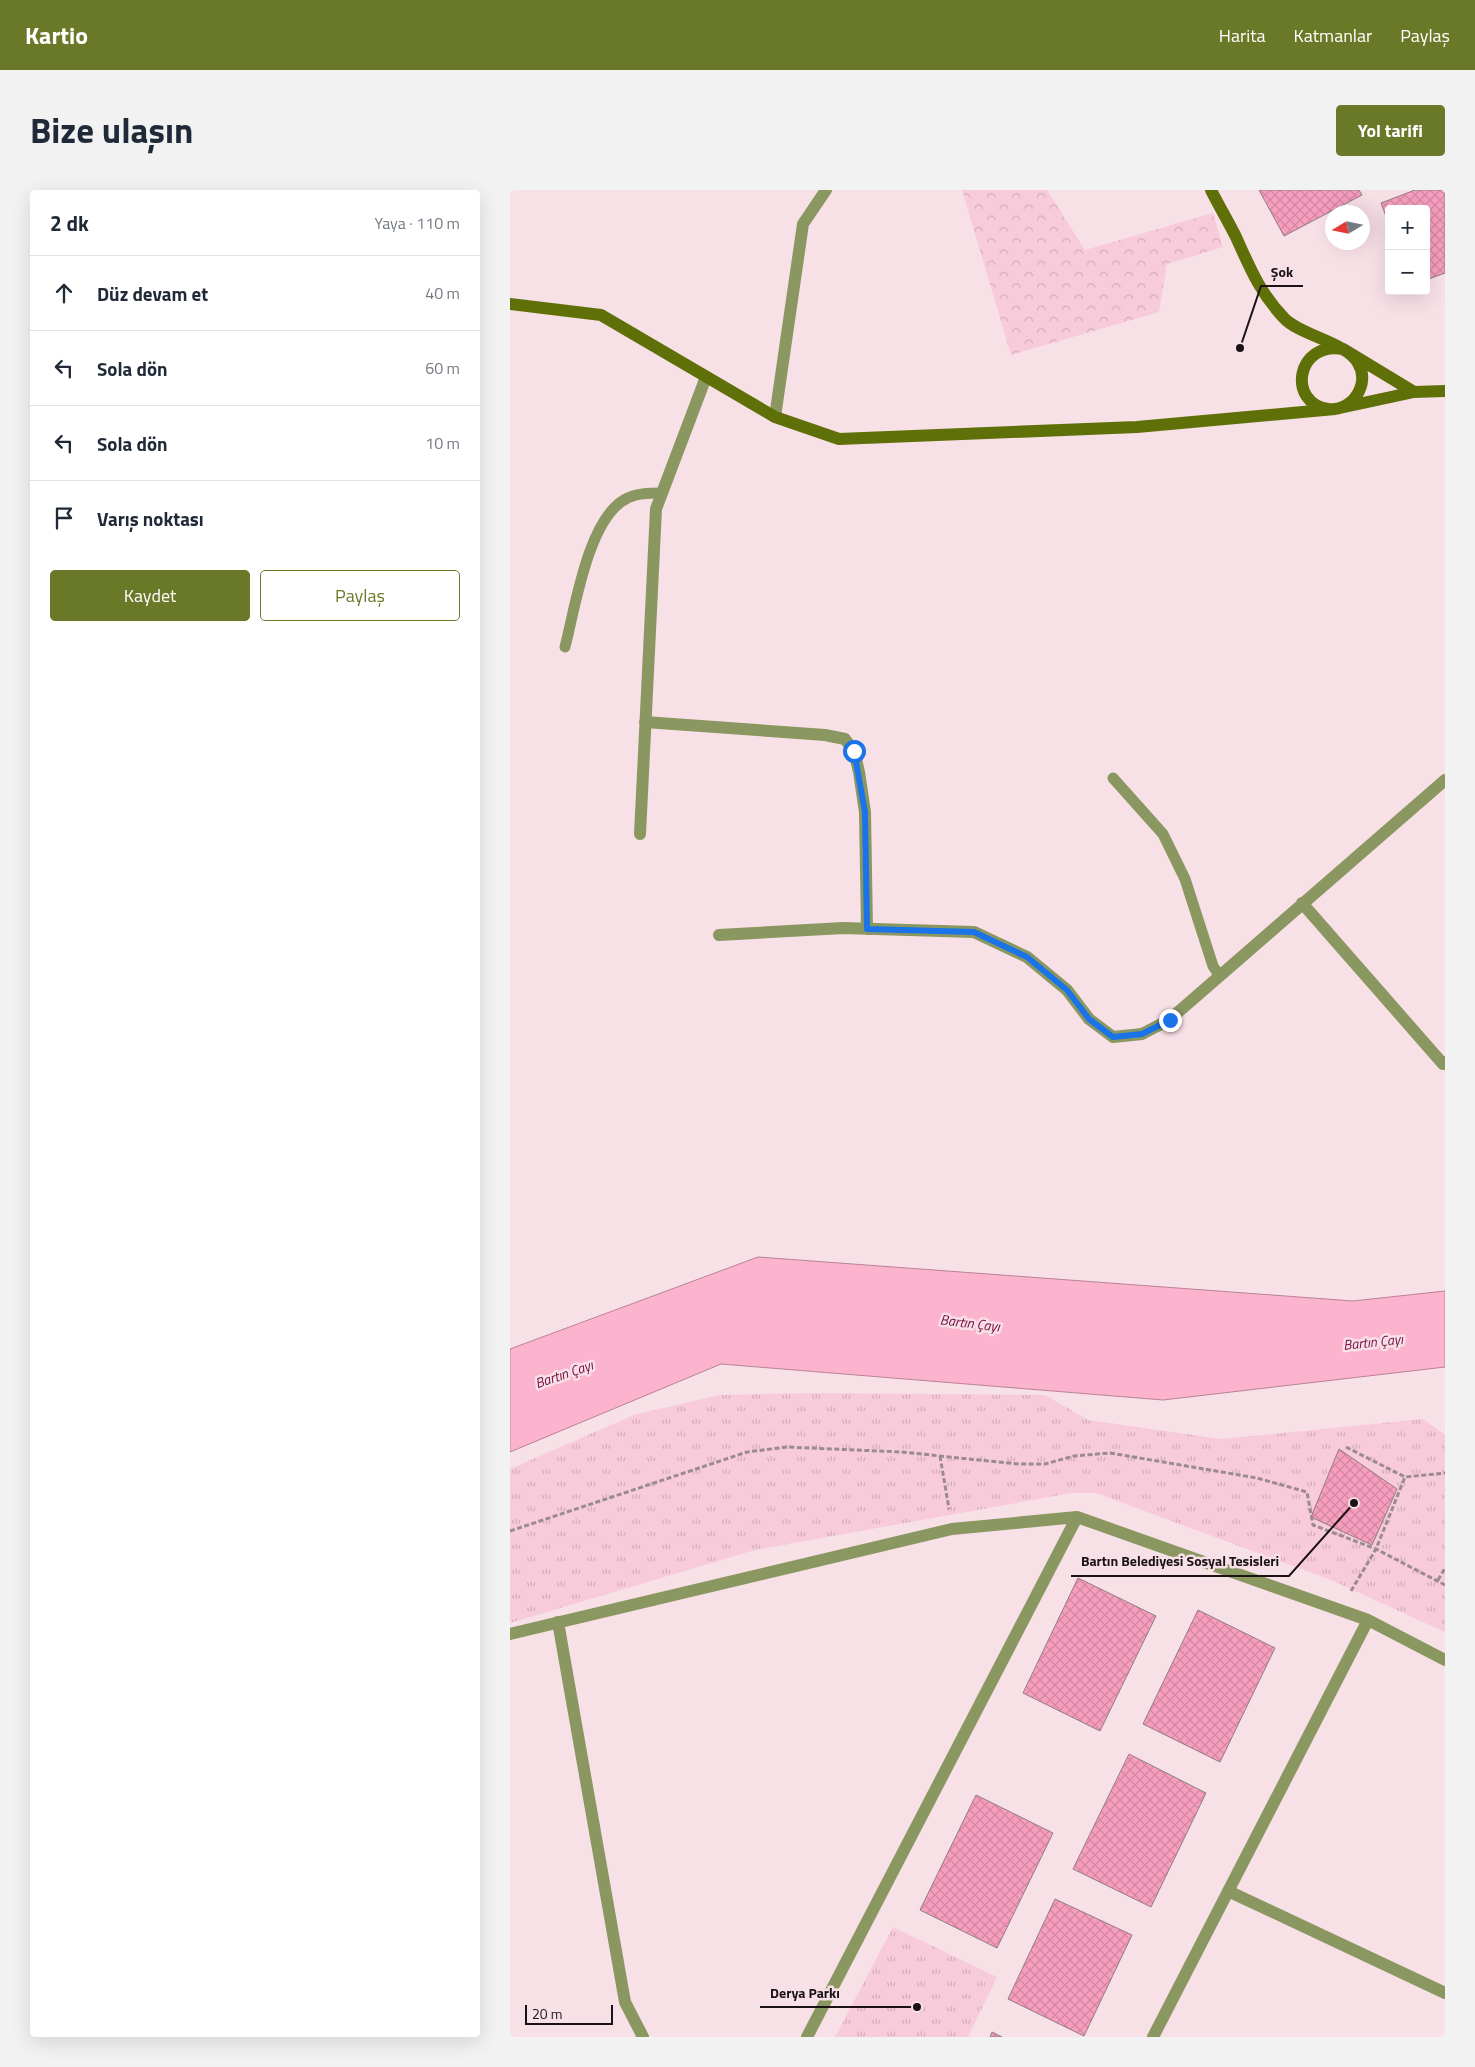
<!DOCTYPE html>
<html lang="tr">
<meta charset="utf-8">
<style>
:root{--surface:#fff;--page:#f2f2f3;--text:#1f2937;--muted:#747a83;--line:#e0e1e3;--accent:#6a7927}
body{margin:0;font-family:"Titillium Web",sans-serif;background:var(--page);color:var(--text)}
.controls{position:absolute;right:15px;top:15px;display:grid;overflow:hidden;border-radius:5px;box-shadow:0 5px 20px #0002}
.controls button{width:45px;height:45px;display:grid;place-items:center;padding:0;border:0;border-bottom:1px solid var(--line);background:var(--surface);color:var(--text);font:25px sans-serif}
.compass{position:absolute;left:815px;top:15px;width:45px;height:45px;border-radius:50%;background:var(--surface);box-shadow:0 5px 20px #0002;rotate:260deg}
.scale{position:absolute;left:15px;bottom:12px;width:88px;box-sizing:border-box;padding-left:5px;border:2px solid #1a1215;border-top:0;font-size:14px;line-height:18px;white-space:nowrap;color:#1a1215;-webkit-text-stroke:4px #f8e0e7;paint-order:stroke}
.stop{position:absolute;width:15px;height:15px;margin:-11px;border:4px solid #1a73e8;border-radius:50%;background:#fff}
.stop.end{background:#1a73e8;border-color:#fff;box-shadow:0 1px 5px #0008}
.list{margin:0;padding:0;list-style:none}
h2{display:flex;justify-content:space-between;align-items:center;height:65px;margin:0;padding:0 20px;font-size:21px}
h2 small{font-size:16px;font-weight:400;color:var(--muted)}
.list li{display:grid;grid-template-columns:32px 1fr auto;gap:15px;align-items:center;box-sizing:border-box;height:75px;padding:0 20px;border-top:1px solid var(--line)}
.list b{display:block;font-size:19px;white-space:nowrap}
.list em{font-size:16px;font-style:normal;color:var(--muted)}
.actions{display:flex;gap:10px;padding:15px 20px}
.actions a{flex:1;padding:11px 0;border:1px solid var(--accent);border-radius:5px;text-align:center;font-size:18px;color:var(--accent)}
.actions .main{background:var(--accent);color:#fff}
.icon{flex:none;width:28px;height:28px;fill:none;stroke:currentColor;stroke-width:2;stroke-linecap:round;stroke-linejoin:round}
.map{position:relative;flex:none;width:935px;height:1847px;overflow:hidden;border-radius:5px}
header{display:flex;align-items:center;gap:30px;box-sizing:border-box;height:70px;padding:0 25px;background:var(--accent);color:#fff}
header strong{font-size:24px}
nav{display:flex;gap:28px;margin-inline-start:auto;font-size:18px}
.intro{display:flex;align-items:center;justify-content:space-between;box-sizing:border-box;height:120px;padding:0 30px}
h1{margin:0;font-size:35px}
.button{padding:12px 22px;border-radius:5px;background:var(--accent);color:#fff;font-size:18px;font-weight:700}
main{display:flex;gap:30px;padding:0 30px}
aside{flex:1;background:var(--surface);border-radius:5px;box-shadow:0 5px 20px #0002}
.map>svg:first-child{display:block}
</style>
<header>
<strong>Kartio</strong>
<nav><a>Harita</a><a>Katmanlar</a><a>Paylaş</a></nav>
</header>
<div class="intro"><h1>Bize ulaşın</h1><a class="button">Yol tarifi</a></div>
<main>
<aside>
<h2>2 dk<small>Yaya · 110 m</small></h2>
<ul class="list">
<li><svg class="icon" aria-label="ahead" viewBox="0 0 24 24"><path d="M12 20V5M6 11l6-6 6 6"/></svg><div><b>Düz devam et</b></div><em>40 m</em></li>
<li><svg class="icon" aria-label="left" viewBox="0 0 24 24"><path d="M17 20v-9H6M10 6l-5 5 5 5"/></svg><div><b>Sola dön</b></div><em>60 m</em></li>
<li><svg class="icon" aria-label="left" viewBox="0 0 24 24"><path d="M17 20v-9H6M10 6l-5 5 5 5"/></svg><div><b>Sola dön</b></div><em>10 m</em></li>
<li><svg class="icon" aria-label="arrive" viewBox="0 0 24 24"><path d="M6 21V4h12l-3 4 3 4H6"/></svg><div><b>Varış noktası</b></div></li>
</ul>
<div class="actions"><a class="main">Kaydet</a><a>Paylaş</a></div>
</aside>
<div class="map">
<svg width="935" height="1847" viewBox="0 0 935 1847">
<defs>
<pattern id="forest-crowns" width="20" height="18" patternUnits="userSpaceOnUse" patternTransform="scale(1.25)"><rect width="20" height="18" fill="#f8cbda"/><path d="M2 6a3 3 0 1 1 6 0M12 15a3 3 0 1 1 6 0" fill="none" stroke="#d4adba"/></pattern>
<pattern id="park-tufts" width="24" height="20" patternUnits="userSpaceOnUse" patternTransform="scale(1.25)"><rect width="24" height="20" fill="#f8cbda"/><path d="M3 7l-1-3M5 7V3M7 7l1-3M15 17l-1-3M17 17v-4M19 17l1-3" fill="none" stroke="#d4adba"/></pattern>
<pattern id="building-cross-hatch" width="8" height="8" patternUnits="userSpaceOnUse" patternTransform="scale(1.25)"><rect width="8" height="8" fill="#f79ebf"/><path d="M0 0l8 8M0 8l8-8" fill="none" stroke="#d387a3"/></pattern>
</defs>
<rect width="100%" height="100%" fill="#f8e0e7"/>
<path fill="url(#forest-crowns)" d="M452 0H537L575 60 703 23 713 57 657 74 649 122 501 165Z"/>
<path fill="url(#park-tufts)" d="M304 1203 535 1205 578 1230 711 1249 913 1229 935 1245V1442L821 1390 586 1303H562L245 1360 0 1433V1279L124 1225 209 1205Z
M383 1737 487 1787 458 1847H325Z"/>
<path fill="#fcb3cd" stroke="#b88396" d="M248 1067 843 1111 935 1101V1177L653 1210 211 1174 0 1262V1159Z"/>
<path fill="url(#building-cross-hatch)" stroke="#927c83" d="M749 0H849L852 5 774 46Z
M905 0H935V83L916 90V19H879V34L871 13Z
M829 1259 887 1299 862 1355 801 1327Z
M568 1388 646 1426 590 1541 513 1503Z
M688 1420 765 1458 710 1572 633 1534Z
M619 1564 696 1603 641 1717 563 1679Z
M466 1605 543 1643 487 1758 410 1720Z
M545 1709 622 1745 574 1846 498 1809Z
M482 1842 492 1847H480Z"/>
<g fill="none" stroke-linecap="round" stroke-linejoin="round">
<path stroke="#9b8a8f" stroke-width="3" stroke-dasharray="5 2.5" stroke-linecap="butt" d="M836 1257 895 1287 935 1283
M430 1266 439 1319
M0 1341 237 1262 277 1257 391 1262 509 1274H535L564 1266 600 1263 747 1288 797 1302 803 1335 866 1359 935 1395
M928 1390 935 1378
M841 1401 866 1359 895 1287"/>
<path stroke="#8b9760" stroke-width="11" d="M55 457C65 418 78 331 114 310 125 303 140 303 152 303
M603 588 653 644 675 689 703 776 709 785"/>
<path stroke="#8b9760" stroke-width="12" d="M265 227 293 34 316 0
M135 532 315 545 335 549 344 561 349 582 355 622 357 739
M130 644 146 319 196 187
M792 713 933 874 935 872
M209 745 333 738 464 742 517 767 557 800 579 829 603 847 632 844 659 830 935 590
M48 1432 115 1812 133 1847
M0 1444 442 1339 567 1327 858 1430 935 1470
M718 1701 935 1803
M297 1847 567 1327
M643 1847 858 1430"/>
<path stroke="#607008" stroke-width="12" d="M701 0C709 16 718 31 726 47 740 78 750 103 774 128 789 145 836 152 848 173 861 194 842 222 818 219 777 213 786 151 833 159L904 202
M0 114 91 125 265 227 329 249 627 237 825 219 904 202 935 201"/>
</g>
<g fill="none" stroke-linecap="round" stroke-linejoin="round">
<path stroke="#1a73e8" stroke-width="6" d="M344 561 355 622 357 739 464 742 517 767 557 800 579 829 603 847 632 844 660 830"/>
</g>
<g text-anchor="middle" stroke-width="5" stroke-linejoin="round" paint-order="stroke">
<g font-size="14" font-style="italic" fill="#760c43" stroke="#f8e0e7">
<text transform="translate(460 1133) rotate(7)" y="5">Bartın Çayı</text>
<text transform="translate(863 1152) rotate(-6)" y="5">Bartın Çayı</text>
<text transform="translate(54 1184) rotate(-19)" y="5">Bartın Çayı</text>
</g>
</g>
<path fill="none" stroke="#1a1215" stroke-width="2" d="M730 158L751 96H793M844 1313L779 1386H561M407 1817L340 1817H250"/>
<g fill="#1a1215" stroke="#f8e0e7" stroke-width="2">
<circle cx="730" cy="158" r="5"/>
<circle cx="844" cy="1313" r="5"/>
<circle cx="407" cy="1817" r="5"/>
</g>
<g font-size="14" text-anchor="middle" font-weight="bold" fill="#1a1215" stroke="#f8e0e7" stroke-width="5" stroke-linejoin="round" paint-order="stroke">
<text x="772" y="87">Şok</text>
<text x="670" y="1376">Bartın Belediyesi Sosyal Tesisleri</text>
<text x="295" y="1808">Derya Parkı</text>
</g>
</svg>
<div class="controls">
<button>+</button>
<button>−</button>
</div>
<svg class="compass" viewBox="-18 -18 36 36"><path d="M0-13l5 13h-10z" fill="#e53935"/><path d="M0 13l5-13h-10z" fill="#747a83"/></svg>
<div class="scale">20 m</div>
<div class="stop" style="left:344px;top:561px"></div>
<div class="stop end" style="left:660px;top:830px"></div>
</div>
</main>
